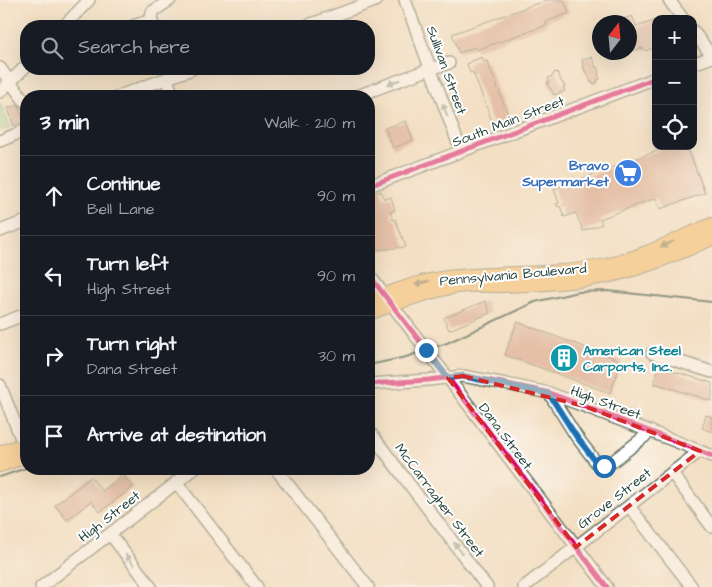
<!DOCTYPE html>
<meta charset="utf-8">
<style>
:root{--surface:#171b24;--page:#20242c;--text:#f1f3f6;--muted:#9ea1a6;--line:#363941}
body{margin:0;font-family:"Architects Daughter",sans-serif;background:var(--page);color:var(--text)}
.controls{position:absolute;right:15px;top:15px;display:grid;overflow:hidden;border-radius:10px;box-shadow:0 5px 20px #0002}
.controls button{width:45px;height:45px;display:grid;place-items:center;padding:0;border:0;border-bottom:1px solid var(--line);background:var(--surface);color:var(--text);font:25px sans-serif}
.compass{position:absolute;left:592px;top:15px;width:45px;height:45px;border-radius:50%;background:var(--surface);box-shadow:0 5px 20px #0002;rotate:16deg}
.stop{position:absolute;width:15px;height:15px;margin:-11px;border:4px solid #1f6fb2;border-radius:50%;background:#fff}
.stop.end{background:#1f6fb2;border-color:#fff;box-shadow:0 1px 5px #0008}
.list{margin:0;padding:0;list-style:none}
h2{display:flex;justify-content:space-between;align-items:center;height:65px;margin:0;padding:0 20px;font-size:21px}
h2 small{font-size:16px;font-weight:400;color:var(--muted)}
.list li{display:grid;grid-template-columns:32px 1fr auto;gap:15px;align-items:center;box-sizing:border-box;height:80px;padding:0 20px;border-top:1px solid var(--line)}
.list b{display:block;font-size:19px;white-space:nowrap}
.list p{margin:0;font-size:16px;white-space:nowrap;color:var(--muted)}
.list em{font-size:16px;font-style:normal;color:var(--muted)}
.icon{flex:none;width:28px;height:28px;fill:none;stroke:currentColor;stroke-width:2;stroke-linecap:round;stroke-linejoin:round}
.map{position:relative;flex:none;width:712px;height:587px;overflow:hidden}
.search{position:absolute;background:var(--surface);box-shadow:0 5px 20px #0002;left:20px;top:20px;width:355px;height:55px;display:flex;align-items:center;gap:12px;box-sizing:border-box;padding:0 18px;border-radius:20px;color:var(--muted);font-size:19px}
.panel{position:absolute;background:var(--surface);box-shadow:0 5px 20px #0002;left:20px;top:90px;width:355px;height:385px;border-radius:20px}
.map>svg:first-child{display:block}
</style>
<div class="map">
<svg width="712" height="587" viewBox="0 0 712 587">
<rect width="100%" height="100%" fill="#fff"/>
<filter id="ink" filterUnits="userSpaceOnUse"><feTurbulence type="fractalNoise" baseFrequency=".02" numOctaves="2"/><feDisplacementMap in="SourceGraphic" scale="10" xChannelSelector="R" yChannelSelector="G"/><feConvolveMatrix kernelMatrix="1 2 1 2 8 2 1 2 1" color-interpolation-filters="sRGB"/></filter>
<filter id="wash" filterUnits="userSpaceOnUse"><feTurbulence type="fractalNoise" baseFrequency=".0096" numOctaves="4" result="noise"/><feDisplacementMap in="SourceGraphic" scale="20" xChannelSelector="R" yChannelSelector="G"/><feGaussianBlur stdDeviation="1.12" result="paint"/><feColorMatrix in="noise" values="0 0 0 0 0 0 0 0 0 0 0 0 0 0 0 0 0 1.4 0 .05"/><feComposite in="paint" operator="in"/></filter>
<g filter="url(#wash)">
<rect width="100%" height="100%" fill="#f3dfc2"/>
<path fill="#94d287" stroke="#5a885e" d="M0 103 11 127 0 131Z"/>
<g id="blocks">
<path fill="#d49c86" d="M547 0H564L569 13 546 22 547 25 476 50 475 47 459 53 452 34Z
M632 16 637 27 656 20V47L645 51 643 48 632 51 630 45V22H621L620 20Z
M482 57 484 62 487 61 508 114 505 115 506 119 493 124 473 72 470 73 467 64 470 63V62Z
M592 57 596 68 597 67 599 73 598 74 600 79 597 80 598 82 594 84 593 82 591 83 587 72H585L582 60Z
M557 72 562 83H563L565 86 563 87 565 91 554 95 551 89H550L547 83 549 82 548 78 553 76 554 73Z
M18 105 24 122 14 126 8 108Z
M406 121 413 140 393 148 385 128Z
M670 146H687L705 193 660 209 656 198 600 219 602 224 583 231 576 213 564 217 560 206 558 207 556 204 559 203 554 189Z
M381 191 384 199 391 197 395 210 390 212 393 220 395 219 406 247 369 251V196Z
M485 301 490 313 449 330 444 318Z
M517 322 622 361 610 393 505 355Z
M659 367 712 383V401L654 383Z
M706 415 712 417V432L702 428Z
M123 475 133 487 100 512 91 501 67 520 55 505 91 477 102 491Z"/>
</g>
</g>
<g filter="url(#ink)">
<use href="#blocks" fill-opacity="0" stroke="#697666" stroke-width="1"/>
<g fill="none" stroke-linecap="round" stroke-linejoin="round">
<defs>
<path id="minor" d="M405 0 461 151
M669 0 683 19
M64 26 89 0
M133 26 151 20
M154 26 151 20 152 12 170 0
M306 26 377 0
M693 31 712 56
M693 64 712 57
M0 68 26 103
M167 79 173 96
M0 92 26 66
M119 96 192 69
M357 96 430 69 449 63
M0 141 26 130
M369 186 656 78
M0 231 26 221
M369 275 448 378 607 587
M0 324 26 314
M652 353 712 372
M369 384 428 380 463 376 506 384 549 393 584 406 680 443 712 456
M0 385 26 451
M549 393 576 436 596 462 604 466 608 465 644 437 650 431
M369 431 487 587
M276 469 368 587
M672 473 712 527
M176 482 257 587
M629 506 692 587
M110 534 151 587
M41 587 194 469
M524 587 700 451"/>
<path id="major" d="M369 302C392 292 416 283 441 279 451 277 462 277 472 276 515 273 559 275 601 267 640 259 676 240 712 225
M369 313C397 302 426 292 456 286 471 284 487 285 502 285 532 284 563 283 593 278 634 272 674 255 712 238
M0 453 26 444
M0 465 26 456"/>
</defs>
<use href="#minor" stroke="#697666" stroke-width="14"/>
<use href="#major" stroke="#697666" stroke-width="16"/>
<use href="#minor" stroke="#fff" stroke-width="11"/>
<use href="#major" stroke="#f8bf6c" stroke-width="14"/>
<path stroke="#1f3d34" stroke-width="2" d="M369 365 406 357 447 343 535 302 578 292 608 291 712 302
M0 477 26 468"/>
<defs>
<path id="cycleway" d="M369 186 656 78
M369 275 448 378 607 587
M369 384 428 380 463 376 506 384 549 393 584 406 680 443 712 456"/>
</defs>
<use href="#cycleway" stroke="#fff" stroke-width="8"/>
<use href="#cycleway" stroke="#d6006c" stroke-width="5"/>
</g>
<defs><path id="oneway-solid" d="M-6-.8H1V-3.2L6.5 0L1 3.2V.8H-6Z" transform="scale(1.25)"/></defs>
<g fill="#8f9e9a">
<use href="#oneway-solid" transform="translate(394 82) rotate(159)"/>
<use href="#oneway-solid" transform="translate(445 110) rotate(-111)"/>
<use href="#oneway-solid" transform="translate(458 548) rotate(-127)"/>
<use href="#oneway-solid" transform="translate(130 560) rotate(-128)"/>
</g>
<g fill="#81784d">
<use href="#oneway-solid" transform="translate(667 244) rotate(157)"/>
<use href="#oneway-solid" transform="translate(422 283) rotate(166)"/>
</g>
</g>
<g fill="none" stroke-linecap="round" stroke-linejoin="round" filter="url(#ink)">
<path stroke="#1f6fb2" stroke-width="6" d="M426 350 448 378 463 376 549 394 576 436 596 462 604 466"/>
</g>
<path d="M0 0H712V587H0ZM463 376 584 406 700 451 576 547 448 378Z" fill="#f3dfc2" fill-opacity=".55" fill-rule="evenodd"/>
<path fill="none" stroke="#d62828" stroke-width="4" stroke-dasharray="10 6" stroke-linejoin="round" d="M463 376 584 406 700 451 576 547 448 378Z"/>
<defs>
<symbol id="supermarket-disc" viewBox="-11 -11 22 22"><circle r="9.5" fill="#3f7fe0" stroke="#fff"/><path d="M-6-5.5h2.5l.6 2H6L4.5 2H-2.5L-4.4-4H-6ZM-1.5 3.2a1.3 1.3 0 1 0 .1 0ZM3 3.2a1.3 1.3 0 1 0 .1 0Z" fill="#fff"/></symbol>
<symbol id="building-disc" viewBox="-11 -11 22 22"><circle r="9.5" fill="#0f9aa8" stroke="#fff"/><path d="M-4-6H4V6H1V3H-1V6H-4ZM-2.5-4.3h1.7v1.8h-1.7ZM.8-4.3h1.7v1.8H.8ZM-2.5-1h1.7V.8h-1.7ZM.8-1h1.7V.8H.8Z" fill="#fff"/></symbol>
</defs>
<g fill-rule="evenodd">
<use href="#supermarket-disc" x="612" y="157" width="32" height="32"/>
<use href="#building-disc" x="548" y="342" width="32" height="32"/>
</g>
<g text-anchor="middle" stroke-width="4" stroke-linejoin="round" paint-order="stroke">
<g font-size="14" fill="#1f3d34" stroke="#fff">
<text transform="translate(447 70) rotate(70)" y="5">Sullivan Street</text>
<text transform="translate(508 121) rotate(-21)" y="5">South Main Street</text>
<text transform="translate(513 274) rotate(-5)" y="5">Pennsylvania Boulevard</text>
<text transform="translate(606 402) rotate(20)" y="5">High Street</text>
<text transform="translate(506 436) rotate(53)" y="5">Dana Street</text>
<text transform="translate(614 498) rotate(-38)" y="5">Grove Street</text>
<text transform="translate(440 500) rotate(53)" y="5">McCarragher Street</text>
<text transform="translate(109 516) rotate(-38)" y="5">High Street</text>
</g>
<g font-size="14" font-weight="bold" fill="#366cbe" stroke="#fff" text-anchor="end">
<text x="609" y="170">Bravo<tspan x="609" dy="16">Supermarket</tspan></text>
</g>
<g font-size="14" font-weight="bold" fill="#0d838f" stroke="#fff" text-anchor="start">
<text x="583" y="355">American Steel<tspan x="583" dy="16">Carports, Inc.</tspan></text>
</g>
</g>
</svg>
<div class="controls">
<button>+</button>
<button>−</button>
<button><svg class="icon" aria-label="locate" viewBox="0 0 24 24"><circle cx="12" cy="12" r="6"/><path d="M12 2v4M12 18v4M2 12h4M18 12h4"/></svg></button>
</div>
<svg class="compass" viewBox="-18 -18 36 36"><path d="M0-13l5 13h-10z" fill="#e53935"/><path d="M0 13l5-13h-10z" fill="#9ea1a6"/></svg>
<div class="stop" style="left:604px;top:466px"></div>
<div class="stop end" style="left:426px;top:350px"></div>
<div class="search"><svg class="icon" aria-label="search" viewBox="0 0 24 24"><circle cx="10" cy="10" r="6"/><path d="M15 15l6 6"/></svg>Search here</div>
<section class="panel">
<h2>3 min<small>Walk · 210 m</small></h2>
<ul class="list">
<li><svg class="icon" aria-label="ahead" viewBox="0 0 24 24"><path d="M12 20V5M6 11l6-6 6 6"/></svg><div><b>Continue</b><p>Bell Lane</p></div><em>90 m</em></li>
<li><svg class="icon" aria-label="left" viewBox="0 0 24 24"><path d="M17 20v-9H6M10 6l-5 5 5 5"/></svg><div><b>Turn left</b><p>High Street</p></div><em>90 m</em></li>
<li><svg class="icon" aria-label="right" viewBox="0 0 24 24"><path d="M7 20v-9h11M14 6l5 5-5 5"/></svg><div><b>Turn right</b><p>Dana Street</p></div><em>30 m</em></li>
<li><svg class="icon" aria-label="arrive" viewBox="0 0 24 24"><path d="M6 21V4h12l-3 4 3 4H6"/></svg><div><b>Arrive at destination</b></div></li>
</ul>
</section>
</div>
